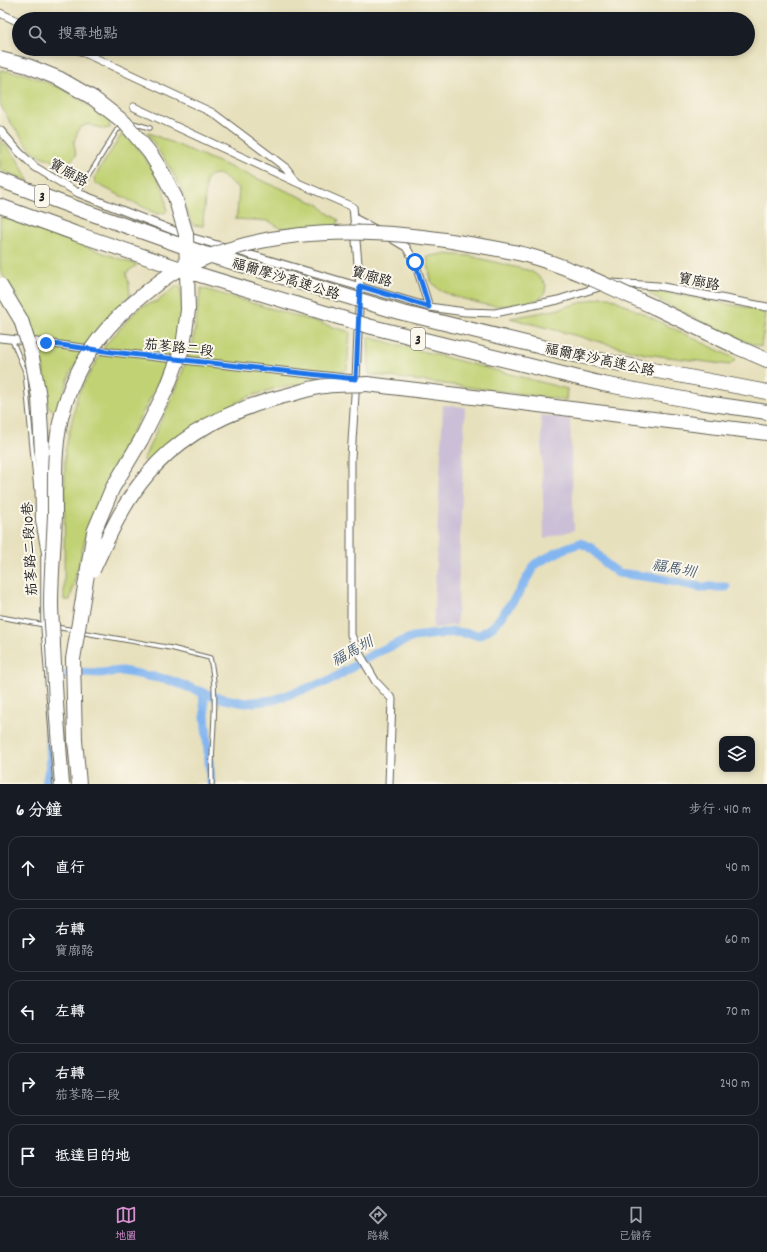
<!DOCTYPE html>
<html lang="zh-TW">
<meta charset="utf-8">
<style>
:root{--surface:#171b24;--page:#242831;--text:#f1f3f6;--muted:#9ea1a6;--line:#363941;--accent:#d690ce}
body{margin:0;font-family:Dekko,"LXGW WenKai TC",sans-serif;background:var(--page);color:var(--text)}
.controls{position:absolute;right:12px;bottom:12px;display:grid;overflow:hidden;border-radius:8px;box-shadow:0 2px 6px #0003}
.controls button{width:36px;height:36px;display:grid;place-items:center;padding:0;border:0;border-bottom:1px solid var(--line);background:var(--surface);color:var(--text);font:20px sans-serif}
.stop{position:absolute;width:12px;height:12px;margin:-9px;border:3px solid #1a73e8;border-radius:50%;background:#fff}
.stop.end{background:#1a73e8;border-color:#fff;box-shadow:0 1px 4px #0008}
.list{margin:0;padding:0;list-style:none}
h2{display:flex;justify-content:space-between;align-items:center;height:52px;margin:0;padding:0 16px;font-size:17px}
h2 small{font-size:13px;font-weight:400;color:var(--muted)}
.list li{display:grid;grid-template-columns:26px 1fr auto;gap:12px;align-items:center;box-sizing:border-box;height:64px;margin:0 8px 8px;padding:0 8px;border:1px solid var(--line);border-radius:12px}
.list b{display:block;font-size:15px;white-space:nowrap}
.list p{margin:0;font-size:13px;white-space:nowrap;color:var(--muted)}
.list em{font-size:13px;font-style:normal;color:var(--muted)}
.icon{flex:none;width:22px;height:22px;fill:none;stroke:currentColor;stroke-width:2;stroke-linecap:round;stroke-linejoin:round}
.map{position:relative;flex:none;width:767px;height:784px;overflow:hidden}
.search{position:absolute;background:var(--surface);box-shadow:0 2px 6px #0003;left:12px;right:12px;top:12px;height:44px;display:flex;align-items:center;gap:10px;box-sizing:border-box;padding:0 14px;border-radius:22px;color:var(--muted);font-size:15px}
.sheet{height:412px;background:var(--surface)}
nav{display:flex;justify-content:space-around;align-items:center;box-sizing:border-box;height:56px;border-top:1px solid var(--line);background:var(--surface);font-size:11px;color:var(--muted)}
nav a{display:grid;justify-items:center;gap:2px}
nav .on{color:var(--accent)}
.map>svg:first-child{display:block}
</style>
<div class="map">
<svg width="767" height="784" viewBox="0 0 767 784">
<rect width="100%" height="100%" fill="#fbf7ec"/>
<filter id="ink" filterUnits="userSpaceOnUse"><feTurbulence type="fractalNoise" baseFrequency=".025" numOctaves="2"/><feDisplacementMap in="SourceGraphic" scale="8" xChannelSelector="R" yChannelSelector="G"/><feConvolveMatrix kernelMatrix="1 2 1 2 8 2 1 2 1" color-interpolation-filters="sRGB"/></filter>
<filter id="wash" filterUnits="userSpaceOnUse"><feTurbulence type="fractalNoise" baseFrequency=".012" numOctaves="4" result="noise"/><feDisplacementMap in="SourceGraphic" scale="16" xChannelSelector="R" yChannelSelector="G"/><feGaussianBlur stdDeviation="0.9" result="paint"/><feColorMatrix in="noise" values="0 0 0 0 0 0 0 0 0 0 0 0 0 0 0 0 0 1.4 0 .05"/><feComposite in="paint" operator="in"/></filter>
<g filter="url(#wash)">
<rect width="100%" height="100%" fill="#e7e0bd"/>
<path fill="#cabfd6" d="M443 405 465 407 457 625 433 628Z
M541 415 570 419 574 530 544 539Z"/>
<path fill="#c1d275" stroke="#6e7748" d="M0 70 25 74 63 89 109 120 110 128 104 129 88 124 79 128 74 142 76 156 65 165 38 155 28 146 9 120 0 104Z
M147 132 320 205 326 212 339 220 336 227 280 228 269 221 235 219 237 214 239 188 219 174 210 175 206 180 203 226 193 225 185 207 183 192 173 173Z
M122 134C138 144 155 172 163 189 166 196 166 205 167 211L165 213 157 214 95 183 94 178Z
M0 139 17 159 29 181 0 170Z
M0 216 137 265 126 273 129 284 130 295 93 334 70 374 57 412 48 407 43 366 31 328 15 293 0 271Z
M442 254 470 256 531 271 541 278 546 285 545 292 540 299 522 304 506 306 486 305 453 296 439 290 431 281 427 257Z
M180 285 183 306 177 337 158 384 117 461 86 535 70 600H64L65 451 78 394 107 343 140 307 158 301 177 286Z
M201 288 350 332 347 370 321 373 320 381 273 389 245 398 180 435 148 462 143 460 176 389 193 343Z
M651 291H659L759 310 766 315 761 347C742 341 724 333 707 324 687 315 668 305 649 294Z
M601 297H609L736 359 730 365 645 354 510 318 555 310Z
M368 337 567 389 566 400 369 374Z"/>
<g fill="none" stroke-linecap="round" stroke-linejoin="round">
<path stroke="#83b6f0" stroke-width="9" d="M53 681 57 677 74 672 100 673 122 671 169 680 215 697 245 703 273 700 331 680 375 653 413 637 455 632 480 635 494 626 518 594 535 564 566 548 580 543 592 548 605 563 618 573 657 578 700 587H726
M203 693 211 784
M46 784 51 760 48 715"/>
</g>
</g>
<g filter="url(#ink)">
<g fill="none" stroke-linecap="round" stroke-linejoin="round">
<defs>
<path id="service" d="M131 124 133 123 150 128
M78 193 117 130 124 127
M12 340 25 371 36 488
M43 556V625L55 784
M0 617 45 625
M55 627 74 630
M80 632 171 648 210 658C220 699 210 742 212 784"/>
<path id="minor" d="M0 13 19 22
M76 49 213 113 286 168 297 182
M134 107 298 183 353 207 354 218 377 230
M0 130 19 152 35 167 78 193 190 237 429 307 465 312 495 313 558 300 612 283 658 286 767 307
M354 218 360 286 356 379 351 458V635L358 651 376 682 392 699 389 784
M389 237 406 247 415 262 429 307
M0 338 46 343 112 352 354 379"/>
<path id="motorway" d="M0 180 84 211
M0 206 77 234
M654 307 737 347 767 360
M367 384 767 433
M42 451 43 520 50 558"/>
</defs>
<use href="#service" stroke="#636154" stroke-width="5.5"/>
<use href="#minor" stroke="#636154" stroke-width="9"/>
<use href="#motorway" stroke="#636154" stroke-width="16"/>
<use href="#service" stroke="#fff" stroke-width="3.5"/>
<use href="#minor" stroke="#fff" stroke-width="7"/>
<use href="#motorway" stroke="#fff" stroke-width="14"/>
<defs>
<path id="motorway-bridge" d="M0 59 28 66 60 79 93 98 125 123 150 153 163 174 175 197 186 234 188 310 183 346 167 388 141 440 112 489 94 532 73 659 75 740 79 784
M84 211 205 254 399 312 579 356 767 392
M77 234 187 271 368 326 603 384 699 402 767 412
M0 285 21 320 31 352 39 397 42 451
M93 570C108 537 123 503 147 475 183 431 238 407 292 394 303 391 314 387 325 386 339 384 353 385 367 384
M62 784C58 738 55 692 53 646 53 632 51 618 51 604 51 574 54 544 55 514 55 477 53 440 65 404 77 365 101 331 132 304 145 293 159 281 174 272 180 268 187 266 193 263 278 224 379 228 469 244 488 247 507 250 526 255 571 267 612 288 654 307"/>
</defs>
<use href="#motorway-bridge" stroke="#636154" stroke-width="16" stroke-linecap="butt"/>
<use href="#motorway-bridge" stroke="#fff" stroke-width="14"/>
</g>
</g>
<g fill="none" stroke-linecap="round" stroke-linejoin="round" filter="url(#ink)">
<path stroke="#1a73e8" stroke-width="5" d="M46 343 112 352 356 379 360 286 429 307 415 262"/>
</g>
<g text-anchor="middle" stroke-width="4" stroke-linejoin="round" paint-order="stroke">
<g fill="#fbf7ec" stroke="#5f5e5a" stroke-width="1">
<rect x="35" y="185" width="14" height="22" rx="3"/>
<rect x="411" y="328" width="14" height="22" rx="3"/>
</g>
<g font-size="13" font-weight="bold" fill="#1c1c1c">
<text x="42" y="201">3</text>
<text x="418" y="344">3</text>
</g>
<g font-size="14" fill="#1c1c1c" stroke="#fbf7ec">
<text transform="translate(69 172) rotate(29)" y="5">寶廍路</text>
<text transform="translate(372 276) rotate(16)" y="5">寶廍路</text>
<text transform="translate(286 278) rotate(17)" y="5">福爾摩沙高速公路</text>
<text transform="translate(699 281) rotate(11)" y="5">寶廍路</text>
<text transform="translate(179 347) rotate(6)" y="5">茄苳路二段</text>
<text transform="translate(600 359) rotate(12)" y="5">福爾摩沙高速公路</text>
<text transform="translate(29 549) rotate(-93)" y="5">茄苳路二段10巷</text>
</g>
<g font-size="15" font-style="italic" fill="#455a71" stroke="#fbf7ec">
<text transform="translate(674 568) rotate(10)" y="5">福馬圳</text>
<text transform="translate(352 651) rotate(-29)" y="5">福馬圳</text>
</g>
</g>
</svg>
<div class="controls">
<button><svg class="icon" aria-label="layers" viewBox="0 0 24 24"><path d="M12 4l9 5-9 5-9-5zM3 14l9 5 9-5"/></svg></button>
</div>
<div class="stop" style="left:415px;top:262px"></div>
<div class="stop end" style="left:46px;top:343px"></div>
<div class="search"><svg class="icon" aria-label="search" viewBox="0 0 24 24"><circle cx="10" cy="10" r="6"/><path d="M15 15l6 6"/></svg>搜尋地點</div>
</div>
<section class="sheet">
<h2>6 分鐘<small>步行 · 410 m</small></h2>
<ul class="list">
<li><svg class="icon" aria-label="ahead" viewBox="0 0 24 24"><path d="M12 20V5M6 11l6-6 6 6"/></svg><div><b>直行</b></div><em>40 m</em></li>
<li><svg class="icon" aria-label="right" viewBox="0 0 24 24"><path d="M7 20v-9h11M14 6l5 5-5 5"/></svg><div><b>右轉</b><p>寶廍路</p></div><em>60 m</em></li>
<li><svg class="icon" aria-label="left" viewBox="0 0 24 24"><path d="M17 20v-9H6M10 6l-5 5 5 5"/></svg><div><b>左轉</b></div><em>70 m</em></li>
<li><svg class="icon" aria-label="right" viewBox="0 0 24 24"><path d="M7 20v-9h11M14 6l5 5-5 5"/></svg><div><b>右轉</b><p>茄苳路二段</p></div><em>240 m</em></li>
<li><svg class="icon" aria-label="arrive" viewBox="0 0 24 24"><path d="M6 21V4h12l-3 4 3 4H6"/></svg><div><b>抵達目的地</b></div></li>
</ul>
</section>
<nav>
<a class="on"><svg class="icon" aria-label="map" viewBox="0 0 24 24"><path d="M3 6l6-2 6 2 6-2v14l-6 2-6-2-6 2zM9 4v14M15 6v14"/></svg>地圖</a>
<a><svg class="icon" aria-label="directions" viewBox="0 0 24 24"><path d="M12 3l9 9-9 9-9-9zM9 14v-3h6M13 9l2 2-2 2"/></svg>路線</a>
<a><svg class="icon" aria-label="saved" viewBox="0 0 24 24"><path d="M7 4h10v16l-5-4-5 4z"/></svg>已儲存</a>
</nav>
